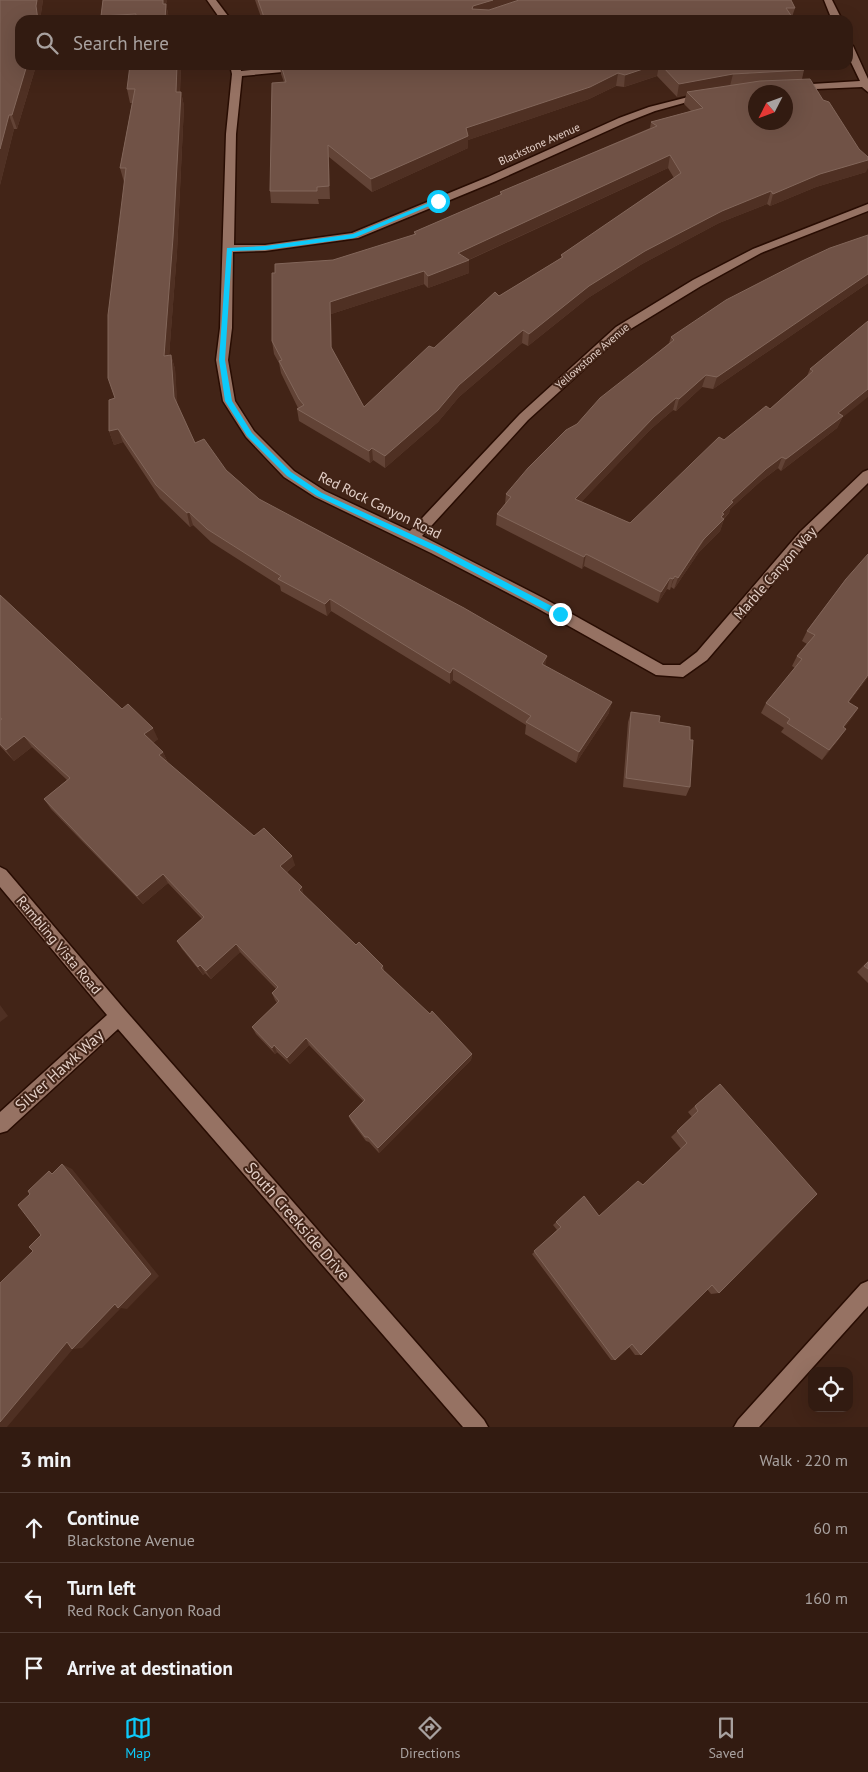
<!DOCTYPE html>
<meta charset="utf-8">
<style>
:root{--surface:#321b11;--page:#3d281f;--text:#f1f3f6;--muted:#a8a19f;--line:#4d3931;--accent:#0dcafa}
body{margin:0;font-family:"PT Sans",sans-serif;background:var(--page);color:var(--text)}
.controls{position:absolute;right:15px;bottom:15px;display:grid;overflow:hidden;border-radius:10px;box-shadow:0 5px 20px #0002}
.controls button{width:45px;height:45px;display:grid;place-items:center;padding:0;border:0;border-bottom:1px solid var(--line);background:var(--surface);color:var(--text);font:25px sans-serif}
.compass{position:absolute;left:748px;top:85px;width:45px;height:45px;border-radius:50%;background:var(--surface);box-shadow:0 5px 20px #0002;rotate:228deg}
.stop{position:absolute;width:15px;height:15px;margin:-11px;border:4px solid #0dcafa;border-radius:50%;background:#fff}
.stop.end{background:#0dcafa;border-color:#fff;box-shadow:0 1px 5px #0008}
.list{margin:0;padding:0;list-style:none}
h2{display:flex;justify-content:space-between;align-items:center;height:65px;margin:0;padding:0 20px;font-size:21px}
h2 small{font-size:16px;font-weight:400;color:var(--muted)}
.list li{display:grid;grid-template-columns:32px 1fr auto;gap:15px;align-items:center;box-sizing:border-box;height:70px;padding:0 20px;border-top:1px solid var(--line)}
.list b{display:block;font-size:19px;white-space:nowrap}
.list p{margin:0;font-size:16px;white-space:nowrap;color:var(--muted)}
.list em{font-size:16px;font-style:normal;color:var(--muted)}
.icon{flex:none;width:28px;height:28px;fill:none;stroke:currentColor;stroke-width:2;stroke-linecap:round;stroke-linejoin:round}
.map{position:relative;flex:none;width:868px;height:1427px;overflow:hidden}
.search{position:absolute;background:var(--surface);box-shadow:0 5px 20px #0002;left:15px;right:15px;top:15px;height:55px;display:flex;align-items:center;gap:12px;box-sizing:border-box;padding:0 18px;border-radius:15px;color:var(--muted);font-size:19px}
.sheet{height:275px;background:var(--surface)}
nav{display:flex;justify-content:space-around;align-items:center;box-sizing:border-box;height:70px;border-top:1px solid var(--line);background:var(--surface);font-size:14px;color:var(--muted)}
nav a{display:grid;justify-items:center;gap:2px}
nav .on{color:var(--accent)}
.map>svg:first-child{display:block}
</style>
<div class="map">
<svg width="868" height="1427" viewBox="0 0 868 1427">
<rect width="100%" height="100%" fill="#422417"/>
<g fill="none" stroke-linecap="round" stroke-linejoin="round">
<defs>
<path id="street" d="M207 0H216L231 20H221Z
M824 0H832L842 20H832Z
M848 43 853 46 868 79V92L862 87 793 90 791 88 796 85 860 81 848 56Z
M230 65H240L241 71 297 65H329L324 68 242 76 236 134 234 245H265L352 233 488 177 619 118 649 107 704 93 709 96 655 111 627 122 496 181 358 238 265 251 233 252 232 328 228 360 235 401 254 431 294 471 325 491 410 531 520 414 616 327 693 280 753 249 868 204V211L761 253 701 286 624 333 528 420 422 536 545 599 663 665H680L697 652 800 532 863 472 868 470V483L810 540 707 660 683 677 656 675 535 607 431 553 315 497 284 477 246 437 223 401 216 360 220 328 226 134 232 74Z
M0 867 6 870 125 1010 484 1420 488 1427H463L118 1029 7 1131 0 1133V1112L107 1015 0 887Z
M868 1281V1306L759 1427H734L738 1420 861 1284Z"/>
</defs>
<use href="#street" stroke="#280c02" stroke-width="3"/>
<use href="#street" fill="#967263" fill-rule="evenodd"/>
</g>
<path fill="#624336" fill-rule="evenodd" d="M0 0H43L40 20 20 65H46L36 66 17 129H14L0 185Z
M103 0H167L166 4 169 19 179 18V20H102L101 16Z
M255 0H791L795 8 792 17 794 20H262Z
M177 65H181L180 92H181L184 106 177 252 169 356 171 355 175 369 177 404 195 443 226 470 259 499 546 667 609 713 576 763 525 734 526 725 453 680 450 684 331 611 327 616 281 591 280 586 211 542 193 525 190 527 160 498 123 442 114 445 109 431 115 398 124 182 120 168 132 103H130L127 89Z
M278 65H801L804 70 802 79 866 172 816 187 770 206 767 204 719 223 642 264 588 298 528 346 522 343 459 397 438 422 385 468 373 460 370 463 299 421 297 409 298 408 281 373 279 363 274 354 272 341 275 273 333 260 414 235V232L500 195V192L650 128 651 122 691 111 684 104 686 95 677 97 657 76 624 87 616 86 589 99 468 140V148L372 192 329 157 330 199H318L319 204 271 203 270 191 284 82 281 74 280 65ZM668 168 674 178 561 255V258L499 296 434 348 364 407 332 349 331 314 424 284 428 288 469 273V260Z
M868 235V283L713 389 702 387 676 411 673 410 651 429 581 502 630 523 724 440 770 409 807 376 810 369 868 321 842 418 837 428 781 471 778 468 761 481 730 509 729 513 724 519 720 531 699 552 674 589 671 587 670 590 667 589 658 603 584 566 582 569 496 525 497 514 505 504 506 494 577 424 669 343 671 337Z
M846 579 868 677 849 702 858 708 844 728 839 739 822 760 781 732 784 728 761 713 766 703 795 668 792 666 797 656 807 644 802 641 807 631Z
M0 595 122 709 158 739 153 743 163 752 168 763 254 836 295 865 287 872 304 895 356 945 383 966 384 971 472 1054 471 1060 379 1153 369 1142 366 1141 351 1121 349 1116 363 1101 309 1045 290 1064 277 1052 275 1054 256 1034 252 1027 277 1003 275 1000 272 993 276 989 240 952 211 979 205 973 203 975 182 949 177 941 202 919 168 883 143 904 51 809 44 799 67 780 32 747 14 761 0 746Z
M631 712 659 722 690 787 686 796 623 787 628 722Z
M868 961V983L857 972Z
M720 1084 719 1293 711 1294 707 1289 641 1355H635L629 1347 615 1360H611L532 1254 557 1230 553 1225 584 1196 599 1216 642 1185 681 1149 671 1137 692 1117 688 1112Z"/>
<path fill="#4f3023" d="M37 0H43L40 20H38L36 6Z
M163 0H167L165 18 163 4Z
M493 0H535L472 20 473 6Z
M166 4 169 18V20H166Z
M27 65H35L36 66 17 129 12 115Z
M177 65H181L179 106 176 92Z
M655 65H659L657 76 624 87 625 75Z
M618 73 616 86 589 99 468 140V148L372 192 371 179 466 128Z
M733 74 730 86 687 92 686 95 677 97 679 84Z
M181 92 184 106 177 252 168 370 164 356Z
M9 115 14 129 0 185V149Z
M328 145 329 157 330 199 329 186Z
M670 155 668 168 468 260H469V273L428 288V276L458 253Z
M868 160V168L866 172 816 187 770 206 773 194 820 174Z
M771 191 767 204 719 223 642 264 588 298 528 346 529 334 589 286 645 251 722 211Z
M424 271V284L331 314 332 360 331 347 330 302Z
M868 274V283L713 389 717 377Z
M523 330 522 343 459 397 438 422 385 468V456L459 385Z
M171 355 175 369 178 411 174 397Z
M706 375 702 387 676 411 679 399Z
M868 389V397L842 418 837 428 781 471 786 459 838 413Z
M676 398 673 410 651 429 573 511 575 499 654 417Z
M118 429 123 442 114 445 109 431Z
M372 448 373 460 370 463 369 451Z
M782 457 778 468 761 481 730 509 729 513 721 521 724 519 720 531 699 552 674 589 678 578 731 501 766 469Z
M189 512 193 525 190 527 187 513Z
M586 554 584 566 582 569 584 557Z
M675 576 671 587 670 590 673 579Z
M670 578 667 589 658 603 661 592Z
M330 599 331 611 327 616 325 604Z
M547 656 545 668 542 664Z
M453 668V680L450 684V673Z
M868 675V677L842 711 848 702Z
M612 702 609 713 576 763 579 752Z
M858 708 852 718 837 737 843 727Z
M153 728 158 739 150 745 144 734Z
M846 729 839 739 822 760 829 750Z
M24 736 32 747 14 761 6 750Z
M163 752 168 763 159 755Z
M292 856 295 865 283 875 280 866Z
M163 874 168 883 143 904 137 896Z
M302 887 304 896 299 890Z
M236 944 240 952 211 979 206 971Z
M200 965 205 973 203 975 198 967Z
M0 1005 8 1016 0 1022Z
M306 1038 309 1045 290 1064 287 1058Z
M274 1045 277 1052 275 1054 272 1048Z
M472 1054 471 1060 379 1153 378 1148Z
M62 1164 72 1169 159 1276 127 1309 121 1308 82 1348 73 1349 7 1427H0V1422Z"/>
<path fill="#705246" stroke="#82665a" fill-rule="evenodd" d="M0 0H37L36 6 38 20H20V65H27L12 115H9L0 149Z
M103 0H163V4H166L165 19 179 18 178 20H135L136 14 101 16Z
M258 0H493L473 6 472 9 489 10 519 0H791L795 8H786L794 20H265Z
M130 65H177L176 92H181L173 238 164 356 171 355 174 397 195 443 204 439 226 470 259 499 464 608 547 656 542 664 612 702 579 752 526 722 531 716 453 668 450 673 330 599 325 604 278 579 281 576 207 529 189 512 187 513 156 485 118 429 109 431V400L115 398 108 378V315L126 168H120L135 89H127Z
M281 65H655L625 75 618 73 590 87 466 128 468 136 371 179 328 145 329 186 317 187V191H270L272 83 286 82Z
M661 65H801L804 70 733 74 679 84Z
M810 79 823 100 829 102 859 149 868 157V160L820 174 773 194 771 191 722 211 645 251 589 286 529 334 523 330 459 385 438 410 385 456 372 448 369 451 297 409 304 405 299 399 279 361 282 360 272 341V273H275V264L333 260 416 234 414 232 502 194 500 192 657 126 651 122 703 108 687 92 760 81ZM756 92H786V122H756ZM670 155 681 173 561 255 563 257 499 296 495 292 434 348 429 346 364 407 331 347 330 302 424 271 428 276 469 260 458 253Z
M868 235V274L717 377 706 375 679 399 676 398 654 417 575 499 630 523 719 437 724 440 766 406 770 409 813 371 810 369 868 321V389L838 413 843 416 786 459 782 457 766 469 731 501 733 502 722 513 724 514 721 517 724 519 703 540 678 578 675 576 673 579 670 578 661 592 586 554 584 557 497 514 511 497 506 494 528 468 566 430 577 424 600 398 674 340 671 337 726 300 802 261 830 248Z
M868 554V675L848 702 858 708 843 727 846 729 829 750 787 723 790 719 766 703 802 659 797 656 815 635 807 631 846 579Z
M0 595 122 709 128 704 153 728 144 734 163 752 159 755 254 836 264 828 292 856 280 866 302 887 299 890 356 945 359 942 383 966 381 968 430 1014 432 1011 472 1054 378 1148 368 1137H365L349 1116 365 1100 306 1038 287 1058 274 1045 272 1048 252 1027 279 1001 272 993 278 987 236 944 206 971 200 965 198 967 177 941 204 917 163 874 137 896 44 799 70 778 24 736 6 750 0 744V720L2 719 0 718Z
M631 712 660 716 659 722 690 727V740H693L690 787 626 778Z
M868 962V969L864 966Z
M720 1084 817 1194 719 1293 712 1285 641 1355 632 1344 615 1360 534 1251 561 1227 556 1222 584 1196 599 1216 638 1181 643 1185 687 1143 677 1131 698 1111 695 1106Z
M62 1164 151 1274 118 1308 115 1304 72 1349 67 1342 0 1422V1283L33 1251 29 1247 41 1235 18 1205 30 1194 28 1191 49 1171 52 1174Z"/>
<path fill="#0dcafa" d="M436 200 441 201 354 238 265 250 232 251 225 360 232 401 252 433 291 472 322 493 439 547 563 612V617L560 618 434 551 317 496 287 476 247 436 225 401 219 360 227 248 265 246 353 234Z"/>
<g text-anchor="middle" stroke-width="4" stroke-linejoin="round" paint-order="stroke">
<g font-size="11" fill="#e4d0c8" stroke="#422417">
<text transform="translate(539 144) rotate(-24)" y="4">Blackstone Avenue</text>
<text transform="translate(592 356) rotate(-41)" y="4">Yellowstone Avenue</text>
</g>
<g font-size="14" fill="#e4d0c8" stroke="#422417">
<text transform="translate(380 505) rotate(26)" y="5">Red Rock Canyon Road</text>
<text transform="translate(775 573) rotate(-49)" y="5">Marble Canyon Way</text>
<text transform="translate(59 945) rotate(50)" y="5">Rambling Vista Road</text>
</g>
<g font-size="16" fill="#e4d0c8" stroke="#422417">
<text transform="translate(59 1070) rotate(-42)" y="6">Silver Hawk Way</text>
<text transform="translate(298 1221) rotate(49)" y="6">South Creekside Drive</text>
</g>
</g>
</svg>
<div class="controls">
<button><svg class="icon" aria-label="locate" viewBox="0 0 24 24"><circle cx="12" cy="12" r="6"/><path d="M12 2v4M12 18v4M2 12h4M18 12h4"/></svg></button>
</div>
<svg class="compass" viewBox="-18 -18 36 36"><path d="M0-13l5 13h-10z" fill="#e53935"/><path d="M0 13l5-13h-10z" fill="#a8a19f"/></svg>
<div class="stop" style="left:438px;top:201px"></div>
<div class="stop end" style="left:560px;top:614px"></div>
<div class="search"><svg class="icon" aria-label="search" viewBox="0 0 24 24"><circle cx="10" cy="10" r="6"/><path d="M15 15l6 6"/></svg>Search here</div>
</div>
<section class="sheet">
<h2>3 min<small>Walk · 220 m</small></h2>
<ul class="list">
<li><svg class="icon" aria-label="ahead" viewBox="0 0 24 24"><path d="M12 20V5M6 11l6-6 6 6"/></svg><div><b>Continue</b><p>Blackstone Avenue</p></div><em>60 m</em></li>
<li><svg class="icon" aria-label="left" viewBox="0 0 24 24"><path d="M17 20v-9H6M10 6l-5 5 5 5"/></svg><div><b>Turn left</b><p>Red Rock Canyon Road</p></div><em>160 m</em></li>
<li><svg class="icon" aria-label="arrive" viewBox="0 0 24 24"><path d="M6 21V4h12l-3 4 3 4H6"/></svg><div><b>Arrive at destination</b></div></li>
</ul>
</section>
<nav>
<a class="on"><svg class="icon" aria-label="map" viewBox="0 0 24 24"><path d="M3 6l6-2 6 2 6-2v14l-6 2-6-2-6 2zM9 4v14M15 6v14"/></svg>Map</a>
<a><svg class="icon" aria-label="directions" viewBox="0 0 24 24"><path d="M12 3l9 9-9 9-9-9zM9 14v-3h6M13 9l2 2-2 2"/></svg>Directions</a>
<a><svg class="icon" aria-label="saved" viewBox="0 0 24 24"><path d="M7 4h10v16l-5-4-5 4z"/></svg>Saved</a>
</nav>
